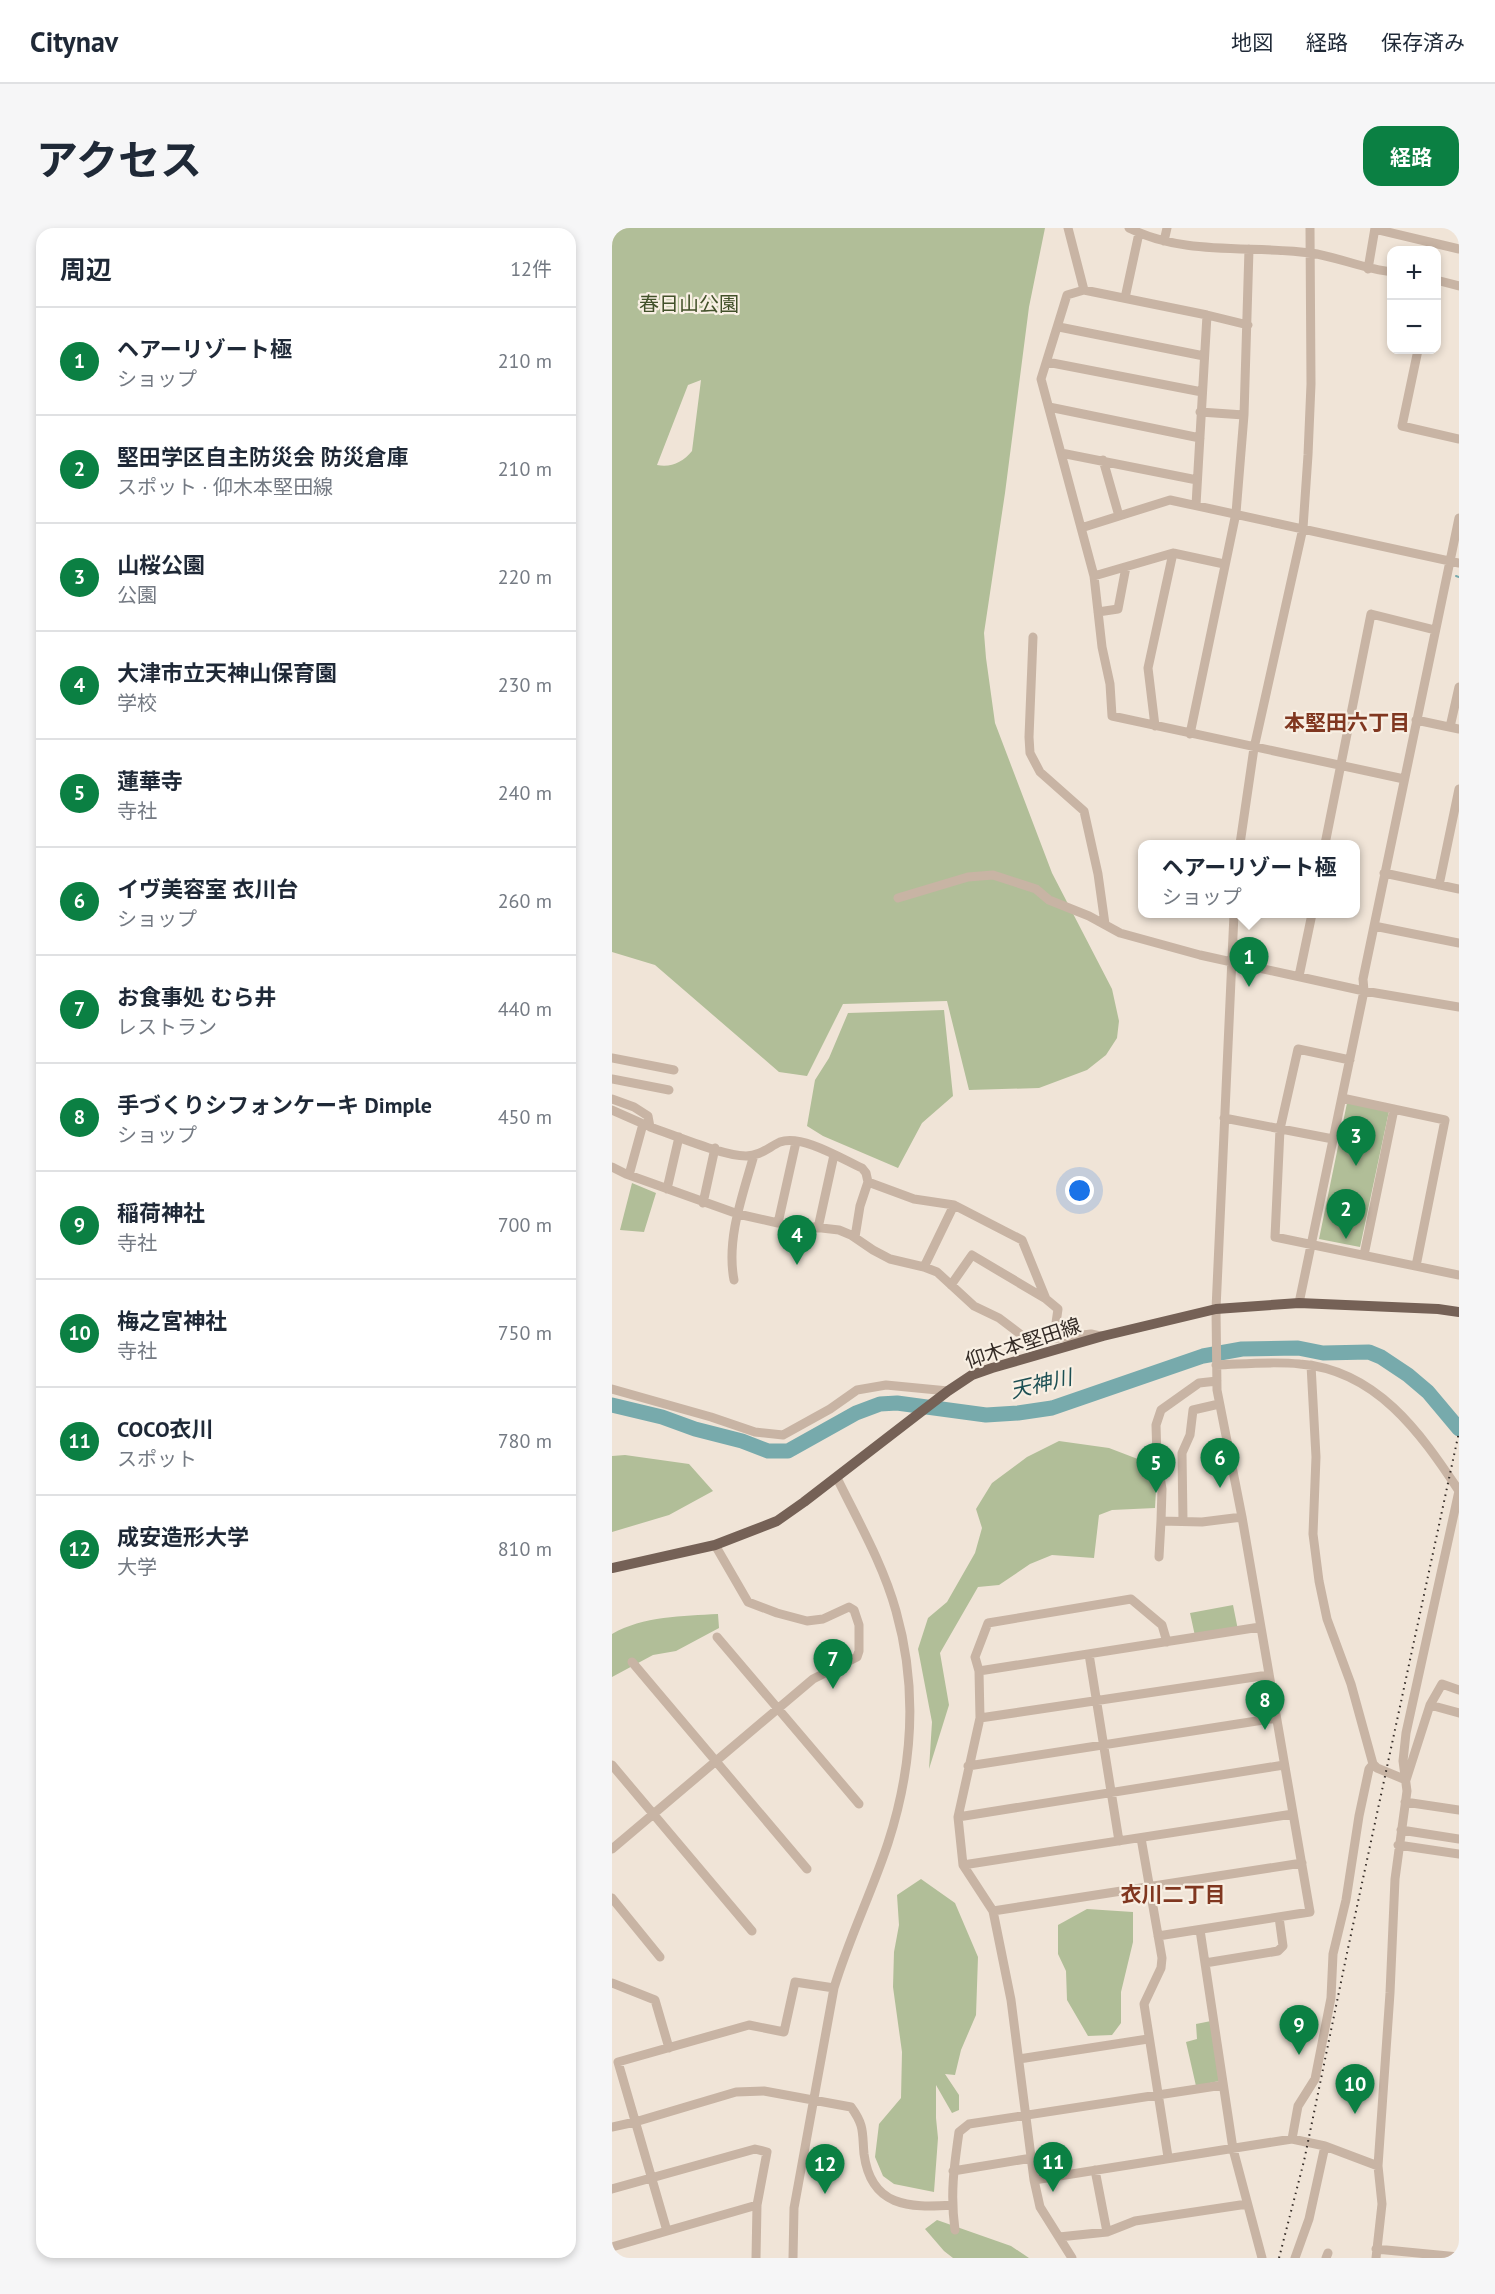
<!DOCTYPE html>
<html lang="ja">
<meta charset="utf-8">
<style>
:root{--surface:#fff;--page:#f6f6f7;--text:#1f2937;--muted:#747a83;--line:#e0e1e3;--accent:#0b8043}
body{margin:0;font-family:"PT Sans","Noto Sans JP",sans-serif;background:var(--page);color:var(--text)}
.controls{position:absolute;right:18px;top:18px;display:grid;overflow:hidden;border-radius:12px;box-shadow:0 3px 9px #0003}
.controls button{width:54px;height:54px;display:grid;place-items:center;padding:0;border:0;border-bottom:2px solid var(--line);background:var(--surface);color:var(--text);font:30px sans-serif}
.you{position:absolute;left:468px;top:963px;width:21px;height:21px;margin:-15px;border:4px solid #fff;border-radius:50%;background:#1a73e8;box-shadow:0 0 0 9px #1a73e833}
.badge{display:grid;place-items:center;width:39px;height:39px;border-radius:50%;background:var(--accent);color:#fff;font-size:20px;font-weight:700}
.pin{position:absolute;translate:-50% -50px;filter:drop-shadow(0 2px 3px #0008)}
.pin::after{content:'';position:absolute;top:32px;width:21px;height:18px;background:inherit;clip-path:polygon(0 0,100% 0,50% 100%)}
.popup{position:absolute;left:526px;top:612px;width:222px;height:78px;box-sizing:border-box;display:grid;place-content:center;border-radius:12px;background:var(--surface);filter:drop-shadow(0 2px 4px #0005);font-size:20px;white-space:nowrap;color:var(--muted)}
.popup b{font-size:22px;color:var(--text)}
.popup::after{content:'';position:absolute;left:50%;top:100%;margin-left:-12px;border:12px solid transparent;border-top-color:var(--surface)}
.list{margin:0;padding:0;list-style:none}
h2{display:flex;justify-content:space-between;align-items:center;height:78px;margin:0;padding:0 24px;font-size:26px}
h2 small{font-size:20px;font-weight:400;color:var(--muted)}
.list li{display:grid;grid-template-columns:39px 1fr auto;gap:18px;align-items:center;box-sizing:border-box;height:108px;padding:0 24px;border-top:2px solid var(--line)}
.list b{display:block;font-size:22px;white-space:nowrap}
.list p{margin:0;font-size:20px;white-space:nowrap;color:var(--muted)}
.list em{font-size:20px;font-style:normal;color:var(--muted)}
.map{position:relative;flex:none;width:847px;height:2030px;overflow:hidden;border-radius:18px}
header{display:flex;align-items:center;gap:36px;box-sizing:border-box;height:84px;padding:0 30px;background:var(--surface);border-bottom:2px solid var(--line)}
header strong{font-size:28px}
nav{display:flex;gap:33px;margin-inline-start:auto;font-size:21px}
.intro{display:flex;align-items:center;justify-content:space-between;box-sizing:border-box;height:144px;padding:0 36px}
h1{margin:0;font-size:42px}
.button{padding:15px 27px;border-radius:18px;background:var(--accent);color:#fff;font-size:21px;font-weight:700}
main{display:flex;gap:36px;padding:0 36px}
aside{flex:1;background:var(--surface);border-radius:18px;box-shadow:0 3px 9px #0003}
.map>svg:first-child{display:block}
</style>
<header>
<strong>Citynav</strong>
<nav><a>地図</a><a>経路</a><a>保存済み</a></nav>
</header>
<div class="intro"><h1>アクセス</h1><a class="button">経路</a></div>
<main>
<aside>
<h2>周辺<small>12件</small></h2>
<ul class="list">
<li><span class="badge">1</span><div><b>ヘアーリゾート極</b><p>ショップ</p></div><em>210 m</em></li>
<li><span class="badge">2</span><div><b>堅田学区自主防災会 防災倉庫</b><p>スポット · 仰木本堅田線</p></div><em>210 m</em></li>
<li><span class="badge">3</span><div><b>山桜公園</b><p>公園</p></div><em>220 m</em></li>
<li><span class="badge">4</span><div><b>大津市立天神山保育園</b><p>学校</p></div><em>230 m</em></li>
<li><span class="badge">5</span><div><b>蓮華寺</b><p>寺社</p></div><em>240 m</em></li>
<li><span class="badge">6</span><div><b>イヴ美容室 衣川台</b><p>ショップ</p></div><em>260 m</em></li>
<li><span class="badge">7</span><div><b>お食事処 むら井</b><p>レストラン</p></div><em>440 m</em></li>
<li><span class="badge">8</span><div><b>手づくりシフォンケーキ Dimple</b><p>ショップ</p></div><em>450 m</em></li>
<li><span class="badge">9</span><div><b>稲荷神社</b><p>寺社</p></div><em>700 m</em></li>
<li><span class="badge">10</span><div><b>梅之宮神社</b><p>寺社</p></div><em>750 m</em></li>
<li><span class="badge">11</span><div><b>COCO衣川</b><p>スポット</p></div><em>780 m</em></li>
<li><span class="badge">12</span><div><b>成安造形大学</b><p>大学</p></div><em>810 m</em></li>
</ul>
</aside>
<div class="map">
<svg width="847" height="2030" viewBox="0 0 847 2030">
<rect width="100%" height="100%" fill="#f0e4d7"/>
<path fill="#b1be98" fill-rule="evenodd" d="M0 0H433L417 79 393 265 372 405 374 430 383 495 440 645 500 761 507 793 505 810 494 827 475 842 427 860 357 862 335 773 231 776 195 848 167 844 43 737 0 724ZM89 152 80 223C71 234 59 240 45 237L76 157Z
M332 782 341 868 310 895 286 940 211 908 195 898 203 852 217 830 236 785Z
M735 875 777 883 748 1019 707 1011Z
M20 955 44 965 32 1004 8 1002Z
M447 1213 497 1220 531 1233 544 1262 543 1280 500 1282 487 1287 482 1330 440 1327 418 1336 387 1357 366 1359 328 1425 337 1477 317 1541 320 1494 306 1421 316 1390 335 1374 363 1325 370 1300 364 1281 380 1255 415 1229Z
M13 1227 77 1236 101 1263 57 1287 0 1304V1228Z
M621 1377 626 1402 583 1408 578 1385Z
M106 1386 107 1400 64 1423 41 1427 0 1449V1406C31 1388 71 1388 106 1386Z
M309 1651 343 1675 366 1729 364 1787 349 1822 343 1847 333 1846 347 1867V1882L340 1885 324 1857V1890L326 1910 322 1964 282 1956 271 1948 263 1929 267 1896 289 1870 290 1824 281 1759 282 1724 287 1697 285 1667Z
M475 1681 521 1684V1714L509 1764V1795L500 1807 476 1808 455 1772 454 1743 446 1726V1697Z
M599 1793 607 1853 584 1858 574 1814 585 1811 584 1796Z
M325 1992 399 2018 417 2030H341L332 2023 313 2001Z"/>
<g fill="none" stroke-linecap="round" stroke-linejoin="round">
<path stroke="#77aaac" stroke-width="2" d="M844 348 847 349"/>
<path stroke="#77aaac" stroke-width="15" d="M0 1177 50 1189 83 1201 130 1213 156 1223H176L244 1185 268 1176 285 1175 374 1187 406 1185 440 1180 591 1128 630 1121 686 1120 711 1125 757 1124 769 1129 796 1147 816 1164 847 1201"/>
<path stroke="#c8b4a4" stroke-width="9" d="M456 0 472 62
M517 0C571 28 640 17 699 25 726 29 752 41 780 44
M763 1 847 21
M552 13 555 0
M756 41 763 0
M824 52 847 58
M513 70 527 5
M636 97 595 87 472 62 455 67 429 151 482 348 490 419 498 456 500 488 792 551
M447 99 592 128
M806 122 790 198 847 211
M435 134 590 164
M437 179 588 210
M588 184 632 187
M449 225 585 252
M491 232 507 288
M584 277 595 87
M469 300 558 272 847 335
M482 348 561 325 612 336
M486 384 506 381 514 339
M421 409 417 509 418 525 428 544 472 583 486 646 493 696
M804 492 847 501
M543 498 536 440 561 325
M838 499 847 459
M578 506 624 285 632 187 637 21
M628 616 642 520 691 300 696 227 699 156 698 0
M713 616 759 386 823 402
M772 645 847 661
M827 657 847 561
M286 670 356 649 381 647 424 661 437 672 477 688 508 705 588 727 752 763 847 779
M762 698 847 715
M687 748 700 686
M0 830 62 842
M738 832 686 821 668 901 663 1009 847 1047
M0 851 57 862
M730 870 833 892 804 1038
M0 871 22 879 36 888 38 899C62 907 111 928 134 928 148 928 157 919 168 914 190 906 230 931 250 940L254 945 256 954 302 971 342 977
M0 882 36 898
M612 890 721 911
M0 939 14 946 126 986 166 995 227 1002 239 1007 261 1022 278 1031 312 1039 325 1044 362 1078 387 1090 412 1109 428 1112 479 1106 488 1108
M17 947 31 896
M55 961 67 909
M91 975 103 920
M166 995 184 914
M206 1000 222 927
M243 1009 248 978 256 954
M752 1027 782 881
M312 1039 342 977 410 1012 434 1071 446 1081 442 1109
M122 1052C114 1011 131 966 142 927
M339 1057 360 1027 434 1071
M687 1075 752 763 751 751 847 290
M604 1137C632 1136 660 1133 688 1136 764 1142 808 1204 847 1263
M699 1137 704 1229 701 1306 707 1353 715 1391 739 1456 761 1536 765 1540 794 1552
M605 1153 587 1155 549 1182 544 1197 545 1230 550 1261 549 1293 590 1294 630 1289
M0 1161 99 1189 143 1204 171 1207 218 1181 245 1162 274 1157 336 1163
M571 1293 570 1225 578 1207 581 1182 607 1176
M547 1329 549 1293
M105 1409 247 1576
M477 1426 507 1613
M20 1434 195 1641
M367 1443 648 1399
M818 1477 847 1485
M368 1490 656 1447
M0 1537 140 1703
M356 1538 664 1490
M794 1552 818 1477 830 1456 847 1462
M793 1574 847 1582
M346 1589 672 1537
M789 1602 847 1611
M529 1610 550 1730 549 1740 532 1776 556 1929
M786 1617 847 1626
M0 1621 201 1451 245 1429 247 1423V1397L242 1382 237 1379 211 1391 195 1393 165 1385 136 1374 103 1317
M351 1637 681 1586
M0 1670 48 1729
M381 1683 690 1635
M588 1702 621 1921 650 2030
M546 1708 698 1684 630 1289 605 1162 604 1081 622 686
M593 1735 666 1723 671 1718 667 1689
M0 1755 43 1772 57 1820
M407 1831 536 1811
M0 1899 23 1894 124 1864 152 1863 239 1879C253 1898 250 1905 252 1926 259 1979 297 1980 340 1977
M680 1911 686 1878 703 1851 719 1770 721 1726 734 1672 747 1588 757 1541 761 1536
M483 1942 495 2004
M341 1943 420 1930
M422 1952 680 1911 713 1918 766 1938
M0 1961 143 1921 155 1924 145 1977 144 2030
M343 2002C338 1966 342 1939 347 1904L357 1896 611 1857
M55 2003 6 1834 137 1797 172 1804 183 1754 222 1760
M447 2009 495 2004 523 1993 635 1976
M0 2019 145 1977
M764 2021 847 2029
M181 2030 182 1980 222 1760C237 1710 260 1664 276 1615 301 1538 306 1461 284 1383 271 1336 246 1293 225 1250
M460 2030 428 1979 422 1952 399 1772 381 1683 351 1637 346 1589 368 1490 367 1443 363 1429 376 1395 519 1371 550 1397 555 1414
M683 2030 697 1991 713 1918
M714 2030 716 2025
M764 2030 770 1976 766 1938 778 1765 783 1651 795 1563 791 1533 794 1505 847 1263"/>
<path stroke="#756156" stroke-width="10" d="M0 1340 103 1317 165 1293 192 1274 336 1163 360 1147 380 1140 491 1108 604 1081 687 1075 826 1081 847 1084"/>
<path stroke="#332a25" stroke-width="2" stroke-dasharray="1.5 4.5" stroke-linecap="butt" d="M667 2030 692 1933 735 1725 847 1204"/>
</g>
<g text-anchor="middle" stroke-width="4.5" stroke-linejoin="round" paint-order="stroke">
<g font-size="20" fill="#42512a" stroke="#f8efe3">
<text x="77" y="83">春日山公園</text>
</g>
<g font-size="20" fill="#332a25" stroke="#f8efe3">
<text transform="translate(411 1115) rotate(-18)" y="7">仰木本堅田線</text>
</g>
<g font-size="21" font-weight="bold" fill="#803720" stroke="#f8efe3">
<text x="735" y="502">本堅田六丁目</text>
<text x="561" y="1674">衣川二丁目</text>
</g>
<g font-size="21" font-style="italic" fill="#1c4f53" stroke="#f8efe3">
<text transform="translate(429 1156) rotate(-13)" y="7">天神川</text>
</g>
</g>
</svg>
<div class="controls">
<button>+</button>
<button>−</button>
</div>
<div class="you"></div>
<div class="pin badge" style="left:637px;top:759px">1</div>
<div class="popup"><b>ヘアーリゾート極</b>ショップ</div>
<div class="pin badge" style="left:734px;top:1011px">2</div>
<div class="pin badge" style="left:744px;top:938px">3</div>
<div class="pin badge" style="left:185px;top:1037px">4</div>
<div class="pin badge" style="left:544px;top:1265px">5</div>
<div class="pin badge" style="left:608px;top:1260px">6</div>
<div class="pin badge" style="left:221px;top:1461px">7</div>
<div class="pin badge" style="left:653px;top:1502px">8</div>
<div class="pin badge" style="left:687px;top:1827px">9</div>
<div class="pin badge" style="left:743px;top:1886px">10</div>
<div class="pin badge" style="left:441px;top:1964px">11</div>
<div class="pin badge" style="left:213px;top:1966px">12</div>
</div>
</main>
